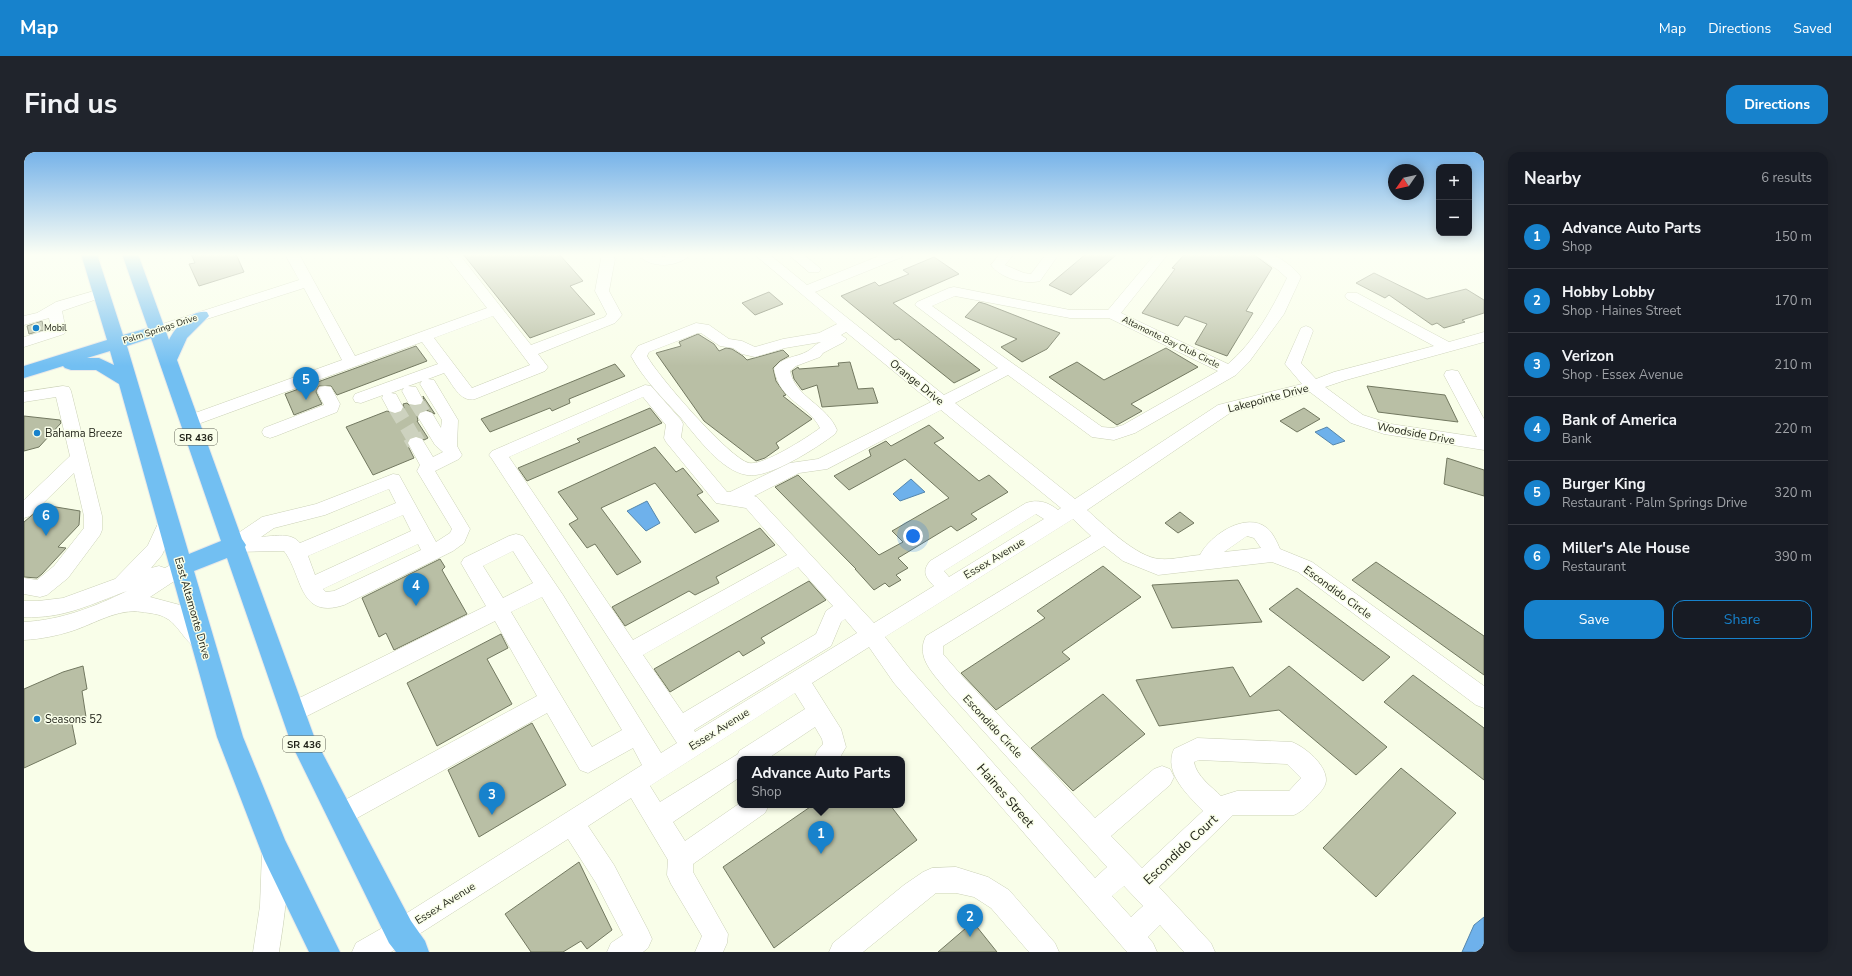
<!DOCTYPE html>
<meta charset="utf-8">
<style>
:root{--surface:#171b24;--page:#20242c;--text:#f1f3f6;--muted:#9ea1a6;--line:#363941;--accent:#1782cc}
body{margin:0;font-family:"Nunito Sans",sans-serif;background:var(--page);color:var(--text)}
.controls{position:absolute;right:12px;top:12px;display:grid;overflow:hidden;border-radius:8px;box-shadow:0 2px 10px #0003}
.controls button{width:36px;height:36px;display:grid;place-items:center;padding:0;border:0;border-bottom:1px solid var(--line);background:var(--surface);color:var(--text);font:20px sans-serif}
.compass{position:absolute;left:1364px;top:12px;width:36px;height:36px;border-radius:50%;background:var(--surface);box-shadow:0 2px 10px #0003;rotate:236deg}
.you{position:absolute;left:889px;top:384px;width:14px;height:14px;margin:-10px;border:3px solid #fff;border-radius:50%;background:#1a73e8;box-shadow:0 0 0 6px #1a73e833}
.badge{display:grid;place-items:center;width:26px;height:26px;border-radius:50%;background:var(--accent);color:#fff;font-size:13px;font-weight:700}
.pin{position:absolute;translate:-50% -33px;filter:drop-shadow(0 1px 2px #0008)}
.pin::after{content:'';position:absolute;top:21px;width:14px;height:12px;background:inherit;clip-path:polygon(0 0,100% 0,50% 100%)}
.popup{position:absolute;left:713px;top:604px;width:168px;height:52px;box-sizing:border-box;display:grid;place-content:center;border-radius:8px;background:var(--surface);filter:drop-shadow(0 1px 3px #0005);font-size:13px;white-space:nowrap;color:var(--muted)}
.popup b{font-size:15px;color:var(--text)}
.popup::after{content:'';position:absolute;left:50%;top:100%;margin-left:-8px;border:8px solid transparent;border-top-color:var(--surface)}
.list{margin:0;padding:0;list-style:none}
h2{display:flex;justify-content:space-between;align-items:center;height:52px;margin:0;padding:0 16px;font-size:17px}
h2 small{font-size:13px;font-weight:400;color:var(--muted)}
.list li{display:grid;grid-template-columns:26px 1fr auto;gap:12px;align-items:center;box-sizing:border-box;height:64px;padding:0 16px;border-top:1px solid var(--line)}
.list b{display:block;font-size:15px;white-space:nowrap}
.list p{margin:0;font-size:13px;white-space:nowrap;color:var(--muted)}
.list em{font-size:13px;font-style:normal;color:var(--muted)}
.actions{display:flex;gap:8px;padding:12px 16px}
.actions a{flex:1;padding:9px 0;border:1px solid var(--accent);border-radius:12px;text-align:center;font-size:14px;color:var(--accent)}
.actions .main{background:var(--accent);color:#fff}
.map{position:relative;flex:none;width:1460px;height:800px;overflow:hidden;border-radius:12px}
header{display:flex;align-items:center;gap:24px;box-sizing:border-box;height:56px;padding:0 20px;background:var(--accent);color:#fff}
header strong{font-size:19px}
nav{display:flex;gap:22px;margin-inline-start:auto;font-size:14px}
.intro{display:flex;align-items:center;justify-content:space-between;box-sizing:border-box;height:96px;padding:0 24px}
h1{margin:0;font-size:28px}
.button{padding:10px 18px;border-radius:12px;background:var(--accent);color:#fff;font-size:14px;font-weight:700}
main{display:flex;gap:24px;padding:0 24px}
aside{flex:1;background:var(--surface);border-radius:12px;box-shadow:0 2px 10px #0003}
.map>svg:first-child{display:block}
</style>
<header>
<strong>Map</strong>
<nav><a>Map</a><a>Directions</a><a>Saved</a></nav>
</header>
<div class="intro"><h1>Find us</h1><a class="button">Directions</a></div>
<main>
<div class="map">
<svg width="1460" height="800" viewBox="0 0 1460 800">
<rect width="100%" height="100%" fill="#f9fee9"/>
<path fill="#6eb1eb" stroke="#5686ab" d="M1303 275 1321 289 1309 293 1291 280Z
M887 327 901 340 876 349 869 342Z
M623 349 636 371 622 379 603 359Z
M1460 765V800H1438L1450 773Z"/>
<path fill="#b9bfa5" stroke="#727860" d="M167 102H212L220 120 175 134 165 112 171 111Z
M439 102H535L559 129 546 134 571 162 506 186Z
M1062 102H1093L1047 143 1025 133Z
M1161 102H1229L1248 116 1222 159 1229 161 1203 204 1171 192 1183 172 1161 164 1154 174 1118 161 1151 117 1148 116Z
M910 105 935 122 869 151 956 218 930 231 875 187 871 188 817 144 851 130 855 134 885 122 879 118Z
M1350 121 1403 147 1442 137 1460 148V161L1438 168 1441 170 1420 176 1413 171 1408 173 1365 143 1361 146 1332 131Z
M745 140 759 152 731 163 718 151Z
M955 150 962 152 1036 181 1023 197 998 210 977 195 993 187 941 165Z
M18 169 20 178 5 182 3 174Z
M674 182 690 192 695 199 702 196 708 197 719 204 723 208 759 198 765 204 756 209 749 216 752 229 762 243 759 244 788 267 752 291 755 296 741 306 732 309 680 269 632 201 657 194 655 190Z
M392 194 403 209 313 243 307 234H295L292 240 298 252 270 263 261 242Z
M1142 196 1174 215 1107 252 1118 259 1093 273 1025 225 1053 210 1080 228Z
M826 210 834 237 849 236 854 251 798 255 793 233 778 238 770 227 768 219 774 215 775 217 815 214 814 211Z
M591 212 601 224 545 247 546 251 528 259 526 256 466 280 457 267Z
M1343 234 1421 243 1434 270 1354 260Z
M399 244 411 262 402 258 396 260 393 264 394 269H393L404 286 400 288 392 284 386 286 383 292 390 306 349 323 322 275 363 259 371 262 377 260 380 256 379 252 383 251 385 253H397L400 249Z
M626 256 638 271 503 329 494 316 556 290 553 287Z
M1280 256 1296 267 1273 280 1256 269Z
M0 264 36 268 37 271 15 295 0 299Z
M905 273 920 286 910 291 955 329 965 323 984 340 947 362 953 367 933 379 927 374 874 406 884 416 872 423 877 428 865 435 861 431 850 438 831 417H832L751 335 774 323 855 403 879 390 868 379 925 346 881 307 825 338 810 324 847 304 845 298 862 289 867 294Z
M631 295 652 320 659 316 679 340 673 343 695 369 671 381 631 331 577 356 617 410 593 423 571 392 563 396 545 372 554 367 534 340Z
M1423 306 1460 318V344L1420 332Z
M20 353 56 359 55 373 34 395 42 396 18 422 13 426 0 425V370Z
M1156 360 1170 371 1154 381 1141 371Z
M736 376 751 393 692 425 695 431 671 443 665 439 601 474 588 455Z
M416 407 421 415 418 418 443 462 370 498 362 481 355 485 338 446Z
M1352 410 1460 484V523L1328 428Z
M1079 414 1117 445 1038 500 1046 507 972 558 937 521 1021 466 1013 459Z
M1214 428 1238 470 1148 476 1128 433Z
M785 429 802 448 737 486 741 491 719 504 715 499 646 540 630 517Z
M1273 436 1366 505 1339 529 1245 457Z
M477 482 484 496 463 507 488 552 413 594 383 531Z
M59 514 63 537 58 539 62 565 48 572 52 592 0 616V537L39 520Z
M1265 514 1363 595 1332 623 1255 558 1135 574 1112 528 1209 515 1226 545Z
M1389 523 1460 576V628L1360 550Z
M1079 542 1121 582 1049 639 1007 596Z
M508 571 542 633 455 685 424 618Z
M1377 616 1432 661 1352 745 1299 696Z
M789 653H866L893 688 750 796 699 715Z
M555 710 588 778 563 797 557 789 539 800H507L481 762Z
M949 770 973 800H914Z"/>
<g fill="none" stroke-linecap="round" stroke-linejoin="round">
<path stroke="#cdd2bf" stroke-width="15" stroke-dasharray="15 8" stroke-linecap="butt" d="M391 248 402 265
M371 255 389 285"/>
<path stroke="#cdd2bf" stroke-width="19" stroke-dasharray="19 10" stroke-linecap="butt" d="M388 284 392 291"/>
<defs>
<path id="minor" d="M261 102H275L331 204 463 156 421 102H435L507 193 581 165 583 162 571 139 577 107 575 102H588L591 107 585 139 598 163 591 171 514 202 524 215 521 219 451 247C436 251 428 231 420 221L404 227 410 228 434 268 433 294 438 303 435 307 411 319 446 377 440 391 429 399 320 453C274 468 279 423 260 399L211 400 204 398 202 393 204 388 238 365 292 352 369 322 375 323 412 390 426 381 428 377 393 319 396 313 384 291 386 287 392 285 398 287 409 305 419 300 411 293 394 265 396 261 402 259 408 261 417 276 418 268 396 232 398 229 384 234 392 235 399 248 397 252 391 253 385 252 378 239 380 236 367 241 372 242 379 255 377 259 371 261 365 259 358 246 359 243 337 251 331 250 329 246 331 242 414 212 398 190 166 275 160 273 158 269 160 265 318 208 280 136 139 181 134 183 129 181 127 178 129 175 275 128ZM469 164 506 213 448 236 410 186ZM365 337 372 351 276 391C267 380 251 384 237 385L250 376 301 363ZM379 363 387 379 291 423 284 404ZM394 392 397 398 310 439 302 440 299 437Z
M614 102H629L639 105 648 102H666C656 116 624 117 614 102Z
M730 102H745L783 133 860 102H879L878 105 791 140 920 243 974 216 891 153 893 150 925 136 930 135 1046 158H1084L1131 102H1144L1097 161 1204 212C1231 189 1248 157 1263 126L1254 118 1230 102C1235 102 1241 101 1246 102 1256 105 1271 116 1277 125L1260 162 1225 210 1212 223 1111 281 1090 288 1068 285 984 223 931 251 1051 347 1194 253 1278 232 1261 212 1277 176 1282 174 1287 176 1289 179 1277 211 1292 227 1310 220 1410 194 1323 147 1321 144 1323 141H1333L1425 190 1460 180V190L1322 228 1301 235 1339 263 1367 272 1453 285 1420 223 1422 219 1428 218 1434 219 1460 267V298L1360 282 1327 271 1286 240 1206 261 1063 358C1079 372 1113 406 1136 407 1149 408 1163 404 1176 403 1186 383 1222 359 1243 376 1249 381 1253 390 1256 397L1288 410 1460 534V556L1452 553 1274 420 1248 410 1134 423 1099 409 1080 394 919 494V502L939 525 1071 666 1130 617 1138 614 1146 617 1150 625 1146 633 1087 684 1118 716 1179 659C1164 643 1139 621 1150 597L1173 586 1268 590C1281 595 1303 613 1302 629 1301 637 1294 642 1290 647 1283 654 1279 659 1270 663H1209L1135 735 1187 791 1191 800H1160L1136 773 1124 785 1129 791 1133 800H1103L870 531 845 495 788 531 817 577 822 595 815 607H790L793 599 799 592 798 587 791 575 743 607H716V625L649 670 661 689 716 651V653H745L741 661 669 712V720L704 782 703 791 699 800H671L678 784 647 732 643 723 644 708 607 646 564 674 590 713 624 778 628 787 624 796 619 800H583L587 791 599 783 572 731 544 687 367 800H328L332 791 367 771 618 613 609 596 564 621 556 618 523 561 324 671 316 675 308 671 304 663 308 655 513 544 471 469 277 567 269 570 261 567 258 560 261 553 462 454 437 411 440 406 485 384 492 382 499 384 539 443 637 601 653 591 468 307 465 303 468 299 621 233 627 234 657 268 659 272 657 285 703 340H706L766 311 794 307 907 250 822 180 817 183 823 187 820 190 799 201 796 205 772 214 766 219C771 245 803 253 813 278L811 282C794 295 745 327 723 323 697 319 673 285 657 266 639 246 620 228 607 204L614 194 672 171 685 173 705 187 718 189 731 195 759 187 795 181 813 172ZM931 144 1046 166H1085L1194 219 1099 273 1089 276 1078 275 908 154ZM674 181H677L696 194 709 196 718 202 731 205 761 196 797 190C791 192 788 197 784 199 772 206 758 204 750 217 756 250 784 252 796 276 784 285 739 314 725 311 706 307 633 223 623 204L625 200ZM619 245 642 273 640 286 642 290 692 351 722 356 763 403 609 488 485 305ZM917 258 1037 356 1034 358C1024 350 1014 347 1002 351L906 409C898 419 901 425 910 434L850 471 733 345 730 344 775 321 803 317ZM1012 362 1020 367 925 425 920 419ZM1049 367 1067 384 902 484C891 506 910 522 923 539L1083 715 1071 726 886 517 861 485ZM1223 384 1230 386 1237 396 1200 400ZM489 399 509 431 479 446 459 414ZM774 415 809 454 802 459 792 482 659 561 619 503ZM518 445 598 578 568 595 487 460ZM821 467 833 481 671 580 670 578 807 494 817 470ZM771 541 781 557 715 599 714 602 636 650 626 634ZM1175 608 1263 612 1277 626 1265 639H1213L1197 644C1188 635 1172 624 1170 610ZM1100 734 1119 754 1107 765 1088 744Z
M764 102H779L797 117 795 120H785Z
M976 102H990L981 113 1000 121 1007 122 1022 102H1035L1016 129C1001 133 976 126 967 113Z
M77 137 82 138 84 141 82 144 38 159 42 179 40 182 0 195V185L27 177 25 166 0 173V164L13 161 32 150Z
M39 234 45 235 47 239 78 364V378L76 383 44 426 23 443 16 445 0 442V426L13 428 30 414 60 376V364L50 321 6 364 0 366V348L46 304 32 245 0 250V240Z
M301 234 307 235 316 252 313 260 252 284 246 286 240 284 238 280 240 276 300 253 293 239 295 235Z
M144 363 151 365 153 370 138 403 127 416 135 414 141 416 157 407 164 410 167 415 164 420 126 445 156 453 186 484 189 490 186 496C165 504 158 474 142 466 136 462 125 461 118 460 94 456 70 472 48 479 32 484 17 487 0 488V470C37 468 70 455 103 439 67 452 40 467 0 465V449H14L39 446 91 427 124 393 137 365Z
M250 688 259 691C269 716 259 773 255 800H229L236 754 238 700 241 691Z
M932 715 964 725 985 738 1031 791 1035 800H1005L967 756 950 745 932 741H912L839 800H805L809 791 880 733 899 720 908 716Z"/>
<path id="major" d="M57 102H73L99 183 124 176 98 102H114L145 188C151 175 168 157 183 160L185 164 163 186 153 208 218 387 222 393 221 395 291 587 387 769 401 789 405 800H372L365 791 267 591 203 406 170 419 219 585 261 688 316 800H285L240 707 193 585 95 232 72 218H47L41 216 39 214 0 226V214L83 188ZM127 186 197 389 165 402 103 194ZM86 199 90 213 75 206H63Z"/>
</defs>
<use href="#minor" stroke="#cbd1b7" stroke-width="1"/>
<use href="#major" stroke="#e9e9e8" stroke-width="2"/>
<use href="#minor" fill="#fff" fill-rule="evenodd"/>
<use href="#major" fill="#72bff2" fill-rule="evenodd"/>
</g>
<linearGradient id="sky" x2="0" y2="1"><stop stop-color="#77b3e9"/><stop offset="0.48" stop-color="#fcfff5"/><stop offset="1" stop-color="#fcfff5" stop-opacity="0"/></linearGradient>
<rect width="1460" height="214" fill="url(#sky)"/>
<g fill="#1782cc" stroke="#f9fee9" stroke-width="1.5">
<circle cx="12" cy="176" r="4"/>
<circle cx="13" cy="281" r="4"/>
<circle cx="13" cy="567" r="4"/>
</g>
<g text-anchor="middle" stroke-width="3" stroke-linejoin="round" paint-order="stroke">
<g font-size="9" fill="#1f2117" stroke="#f9fee9" text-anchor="start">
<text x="20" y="179">Mobil</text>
</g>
<g font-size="9" fill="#1f2117" stroke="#f9fee9">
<text transform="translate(136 177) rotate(-18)" y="3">Palm Springs Drive</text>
<text transform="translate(1147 190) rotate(26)" y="3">Altamonte Bay Club Circle</text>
</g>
<g fill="#f9fee9" stroke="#606356" stroke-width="1">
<rect x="151" y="277" width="42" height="16" rx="3"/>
<rect x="259" y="584" width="42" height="16" rx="3"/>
</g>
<g font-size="10" font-weight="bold" fill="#1f2117">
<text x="172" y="289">SR 436</text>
<text x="280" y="596">SR 436</text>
</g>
<g font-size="11" fill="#1f2117" stroke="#f9fee9">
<text transform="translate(893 230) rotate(39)" y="4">Orange Drive</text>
<text transform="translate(1244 246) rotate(-15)" y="4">Lakepointe Drive</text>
<text transform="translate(1392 281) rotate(11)" y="4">Woodside Drive</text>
<text transform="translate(970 406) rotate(-31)" y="4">Essex Avenue</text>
<text transform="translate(1314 440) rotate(36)" y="4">Escondido Circle</text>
<text transform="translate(169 456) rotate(74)" y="4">East Altamonte Drive</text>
<text transform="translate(969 574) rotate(47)" y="4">Escondido Circle</text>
<text transform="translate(695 577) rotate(-32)" y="4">Essex Avenue</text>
<text transform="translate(421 751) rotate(-32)" y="4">Essex Avenue</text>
</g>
<g font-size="11" fill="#1f2117" stroke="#f9fee9" text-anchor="start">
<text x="21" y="285">Bahama Breeze</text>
<text x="21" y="571">Seasons 52</text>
</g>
<g font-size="13" fill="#1f2117" stroke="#f9fee9">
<text transform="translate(982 643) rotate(49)" y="5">Haines Street</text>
<text transform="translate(1156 697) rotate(-43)" y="5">Escondido Court</text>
</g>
</g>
</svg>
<div class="controls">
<button>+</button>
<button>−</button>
</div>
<svg class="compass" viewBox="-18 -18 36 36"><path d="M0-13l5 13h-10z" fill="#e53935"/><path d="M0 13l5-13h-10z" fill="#9ea1a6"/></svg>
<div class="you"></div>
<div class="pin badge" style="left:797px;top:702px">1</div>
<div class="popup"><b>Advance Auto Parts</b>Shop</div>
<div class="pin badge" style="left:946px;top:785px">2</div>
<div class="pin badge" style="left:468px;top:663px">3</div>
<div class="pin badge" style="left:392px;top:454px">4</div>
<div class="pin badge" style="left:282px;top:248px">5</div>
<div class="pin badge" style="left:22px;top:384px">6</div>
</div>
<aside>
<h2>Nearby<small>6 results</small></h2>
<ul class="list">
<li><span class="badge">1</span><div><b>Advance Auto Parts</b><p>Shop</p></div><em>150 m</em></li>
<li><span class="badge">2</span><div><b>Hobby Lobby</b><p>Shop · Haines Street</p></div><em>170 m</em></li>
<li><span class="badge">3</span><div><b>Verizon</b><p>Shop · Essex Avenue</p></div><em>210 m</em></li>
<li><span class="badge">4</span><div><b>Bank of America</b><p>Bank</p></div><em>220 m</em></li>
<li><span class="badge">5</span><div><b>Burger King</b><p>Restaurant · Palm Springs Drive</p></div><em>320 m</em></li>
<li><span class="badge">6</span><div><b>Miller's Ale House</b><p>Restaurant</p></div><em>390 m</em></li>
</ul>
<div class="actions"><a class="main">Save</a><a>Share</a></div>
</aside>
</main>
